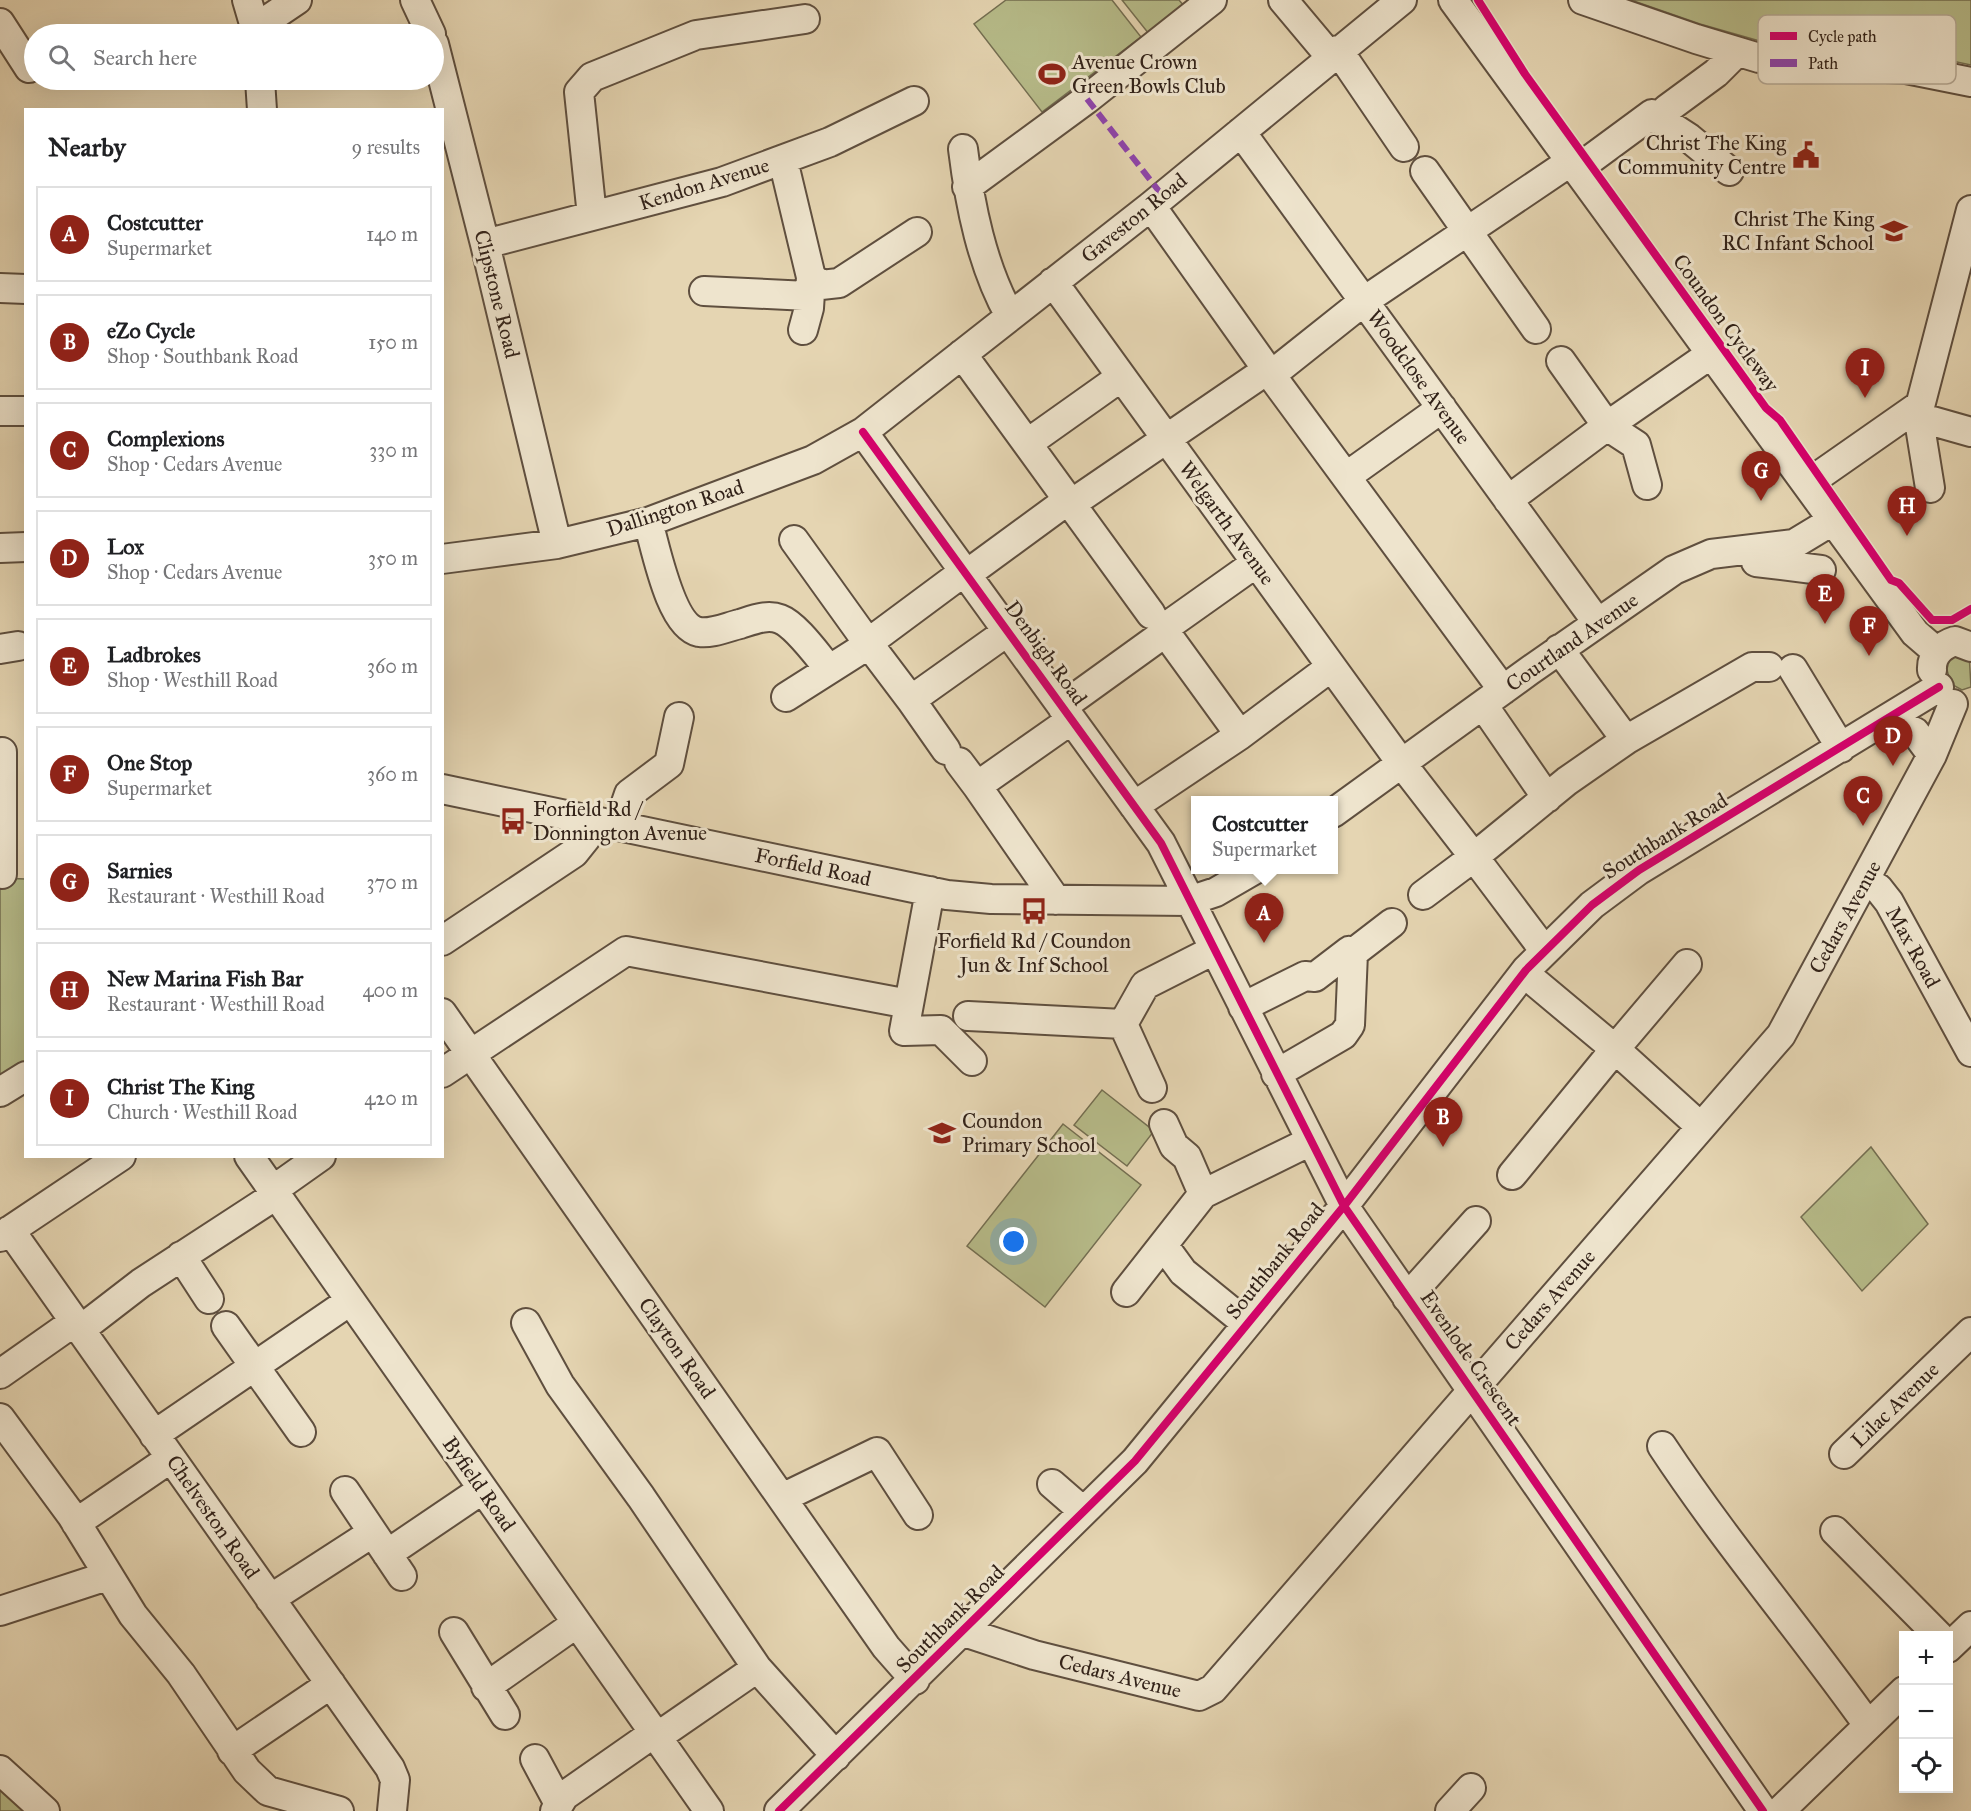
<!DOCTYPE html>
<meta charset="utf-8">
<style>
:root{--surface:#fff;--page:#f6f6f6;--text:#202124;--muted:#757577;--line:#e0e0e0;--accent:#8f2418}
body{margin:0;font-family:"IM FELL Great Primer",serif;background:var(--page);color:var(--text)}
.controls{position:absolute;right:18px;bottom:18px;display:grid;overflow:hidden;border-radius:0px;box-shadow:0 6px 24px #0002}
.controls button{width:54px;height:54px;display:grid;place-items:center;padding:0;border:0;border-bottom:2px solid var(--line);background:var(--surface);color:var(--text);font:30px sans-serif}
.you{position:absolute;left:1014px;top:1242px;width:21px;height:21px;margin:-15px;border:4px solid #fff;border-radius:50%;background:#1a73e8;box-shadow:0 0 0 9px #1a73e833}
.badge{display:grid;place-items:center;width:39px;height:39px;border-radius:50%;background:var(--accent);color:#fff;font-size:20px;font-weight:700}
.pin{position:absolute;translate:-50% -50px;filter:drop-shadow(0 2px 3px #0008)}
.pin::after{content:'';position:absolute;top:32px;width:21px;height:18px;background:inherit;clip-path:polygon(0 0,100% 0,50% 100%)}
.popup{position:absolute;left:1191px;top:796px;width:147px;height:78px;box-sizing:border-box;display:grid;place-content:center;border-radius:0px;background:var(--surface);filter:drop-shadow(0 2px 4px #0005);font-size:20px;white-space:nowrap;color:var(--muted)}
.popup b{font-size:22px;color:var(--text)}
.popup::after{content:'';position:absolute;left:50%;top:100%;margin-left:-12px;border:12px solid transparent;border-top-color:var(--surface)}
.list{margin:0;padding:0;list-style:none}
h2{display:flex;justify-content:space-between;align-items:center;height:78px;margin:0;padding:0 24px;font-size:26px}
h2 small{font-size:20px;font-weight:400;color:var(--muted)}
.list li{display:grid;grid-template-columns:39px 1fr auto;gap:18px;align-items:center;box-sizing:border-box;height:96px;margin:0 12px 12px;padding:0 12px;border:2px solid var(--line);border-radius:0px}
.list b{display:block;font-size:22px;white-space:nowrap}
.list p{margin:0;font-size:20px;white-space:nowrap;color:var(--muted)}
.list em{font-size:20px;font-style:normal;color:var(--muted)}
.icon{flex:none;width:33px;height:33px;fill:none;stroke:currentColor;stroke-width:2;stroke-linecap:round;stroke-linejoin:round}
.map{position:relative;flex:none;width:1971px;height:1811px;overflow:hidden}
.search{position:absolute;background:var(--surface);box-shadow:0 6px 24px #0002;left:24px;top:24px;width:420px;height:66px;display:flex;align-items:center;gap:15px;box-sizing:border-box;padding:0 21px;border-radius:33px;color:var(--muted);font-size:22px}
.panel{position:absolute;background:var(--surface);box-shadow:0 6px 24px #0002;left:24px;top:108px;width:420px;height:1050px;border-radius:0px}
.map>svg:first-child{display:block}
</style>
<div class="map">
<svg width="1971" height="1811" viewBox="0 0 1971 1811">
<rect width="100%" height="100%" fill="#e5d5b2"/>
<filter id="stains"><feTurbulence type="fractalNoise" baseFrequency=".00333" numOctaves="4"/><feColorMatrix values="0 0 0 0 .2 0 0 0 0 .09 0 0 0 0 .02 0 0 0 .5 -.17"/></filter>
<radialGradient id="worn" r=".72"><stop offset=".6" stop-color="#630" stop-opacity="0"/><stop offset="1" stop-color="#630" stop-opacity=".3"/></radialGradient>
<path fill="#b7bc8a" stroke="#746f52" stroke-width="1.5" d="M1006 0H1112L1141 37 1042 112 974 24Z
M1122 0H1179L1184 6 1149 34Z
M1631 0H1971V65L1924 55 1781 47 1700 24Z
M1969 653 1971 687 1962 690 1951 684 1945 663 1947 654Z
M0 878 25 879V1069L0 1085Z
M1102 1090 1154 1131 1127 1166 1074 1125Z
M1063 1124 1141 1185 1045 1307 967 1246Z
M1871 1147 1928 1224 1862 1291 1801 1217Z
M0 1785 28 1811H0Z"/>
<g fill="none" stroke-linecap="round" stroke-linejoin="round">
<defs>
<path id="minor" d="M247 0 257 34
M415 0 431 34
M1283 0 1330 56
M1453 0 1915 633 1937 652
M1583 0 1696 39 1759 58 1788 63 1906 69 1971 82
M0 23 29 68
M257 27 297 0
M434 44 485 244 557 544
M1338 50 1404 147
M260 80 262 110
M1667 109 1716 73 1737 52
M1241 132 1597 622
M963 149C970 206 982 266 1010 316
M783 160 811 277 809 308 803 330
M1576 170 1652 114 1689 138 1729 171
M1425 171 1536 329
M967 187 1087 99 1212 0
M1151 206 1271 375 1503 690
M592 216 579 92 592 77 696 35 805 19
M485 244 722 182 830 142 914 101
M811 277 821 285 839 283 917 232
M1053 282 1402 764 1474 857 1567 781 1626 740
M0 288 26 289
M704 291 808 296
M962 354 1151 614
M1561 361 1607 426 1711 354
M1271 375 1364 301 1570 162
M0 411H26
M1918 417 1971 432
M863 432 1161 843 1344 1206 1763 1811
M1028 443 1121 377
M1347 476 1442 408
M1807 484 1920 405
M1930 488 1918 414 1971 210
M1508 500 1607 426 1636 445 1647 485
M1071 504 1267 370
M648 522C656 548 670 626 699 632 712 634 727 627 740 624 753 620 767 614 780 619 796 625 817 655 829 669
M794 540 868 643 965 571
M0 548 26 547
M442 559 557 544 648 522 813 460 863 432 1151 206 1402 0
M1756 562 1821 570
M967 574 1068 500
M868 643 911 700 1008 631
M0 649 18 646
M1559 649 1626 740 1752 667H1769
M1793 669 1841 748
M1932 670C1931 655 1942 645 1955 641L1971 647
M786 697 860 650
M911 700 946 750
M1483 705 1547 798
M1062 707 1166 632
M1889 720 1915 732 1932 755
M1240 735 1331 667
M2 752V874
M959 762 977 786 1071 720
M977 786 1056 900
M442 789 947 895 991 899 1189 901 1216 892 1254 870
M1134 806 1240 735 1163 629 1256 563
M1333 813 1529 671 1674 570 1711 554 1794 544 1832 521
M618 826 629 794 669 764 679 717
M1864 882 1878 888 1889 902 1971 1052
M930 891 904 1031 941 1030 972 1061
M1423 895 1474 857 1544 950
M442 941 574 853 586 838 590 820
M1524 973 1615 1049 1687 964
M1243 1007 1305 976 1315 977 1349 951 1353 953
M442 1013 886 1647 915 1680
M968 1016 1123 1024 1152 1088
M1123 1024 1145 985 1214 950
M442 1073 626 951 909 1004
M1276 1074 1343 1035 1350 1025 1353 953 1392 923
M0 1092 26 1076
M249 1156 709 1811
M1512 1175 1615 1049 1701 1127
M273 1190 321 1156
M1203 1194 1311 1141
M10 1230 390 1768 395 1780 392 1811
M0 1237 121 1156
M1164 1246 1183 1272 1247 1324
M181 1256 209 1299
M1126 1292 1203 1194 1187 1157 1174 1146 1164 1124
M1407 1298 1476 1221
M526 1323 560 1385 641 1497 757 1668 836 1756
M226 1326 301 1432
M80 1330 141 1283 276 1195
M0 1374 74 1322
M0 1418 72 1516 133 1615 181 1674 247 1771 268 1791 339 1811
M154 1435 350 1301
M1662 1446C1726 1543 1801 1631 1868 1725
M1844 1454 1971 1332
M1052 1484 1083 1511
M345 1491 402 1576
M782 1498 877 1452 918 1515
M76 1523 171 1458
M1835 1531 1939 1636
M387 1554 483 1489
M270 1599 372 1533
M0 1611 107 1576
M961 1631 1034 1655 1199 1696 1213 1689 1781 1035 1932 755 1953 704
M454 1632 505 1715
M1948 1648 1971 1626
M486 1687 577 1623
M657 1737 757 1668
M232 1751 331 1684
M535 1759 558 1802
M0 1770 45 1811
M555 1811 564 1796 654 1733
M779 1811 1135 1461 1344 1206 1526 970 1592 905 1639 870 1939 687
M1450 1811 1471 1788
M1780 1811 1904 1691"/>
</defs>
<use href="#minor" stroke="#5f4f3f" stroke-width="32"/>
<use href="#minor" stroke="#eee4cd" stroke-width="28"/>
<path stroke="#8e44ad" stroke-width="6" stroke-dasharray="12 6" stroke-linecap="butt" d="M1087 99 1162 195"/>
<defs>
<path id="cycleway" d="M1478 0 1525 74 1766 408 1780 420 1891 580 1899 583 1932 620H1952L1971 609
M863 432 1161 843 1344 1206 1763 1811
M779 1811 1135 1461 1344 1206 1526 970 1592 905 1639 870 1939 687"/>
</defs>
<use href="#cycleway" stroke="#eee4cd" stroke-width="11"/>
<use href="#cycleway" stroke="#d6006c" stroke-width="8"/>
</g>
<defs>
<symbol id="stadium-bare" viewBox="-9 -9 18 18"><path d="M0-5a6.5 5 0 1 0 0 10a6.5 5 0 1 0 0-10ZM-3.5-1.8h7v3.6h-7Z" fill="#8f2418" stroke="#eee4cd" stroke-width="2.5" paint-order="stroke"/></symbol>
<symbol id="civic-bare" viewBox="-9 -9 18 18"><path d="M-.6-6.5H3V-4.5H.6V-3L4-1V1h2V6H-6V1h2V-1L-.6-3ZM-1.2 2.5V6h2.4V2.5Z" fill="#8f2418" stroke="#eee4cd" stroke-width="2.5" paint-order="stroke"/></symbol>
<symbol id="school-bare" viewBox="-9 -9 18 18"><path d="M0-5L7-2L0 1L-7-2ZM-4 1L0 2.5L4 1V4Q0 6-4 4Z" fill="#8f2418" stroke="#eee4cd" stroke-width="2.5" paint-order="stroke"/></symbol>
<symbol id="bus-bare" viewBox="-9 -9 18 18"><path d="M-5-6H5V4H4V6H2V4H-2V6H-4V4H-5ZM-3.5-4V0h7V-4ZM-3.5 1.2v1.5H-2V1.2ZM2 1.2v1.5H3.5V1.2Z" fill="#8f2418" stroke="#eee4cd" stroke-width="2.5" paint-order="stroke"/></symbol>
</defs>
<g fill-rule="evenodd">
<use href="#stadium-bare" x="1033" y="55" width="38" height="38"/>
<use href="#civic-bare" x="1787" y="136" width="38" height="38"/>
<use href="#school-bare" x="1875" y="212" width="38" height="38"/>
<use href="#bus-bare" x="494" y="802" width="38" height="38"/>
<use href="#bus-bare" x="1015" y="892" width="38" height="38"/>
<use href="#school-bare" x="923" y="1114" width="38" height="38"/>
</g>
<g text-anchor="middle" stroke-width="6" stroke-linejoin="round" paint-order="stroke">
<g font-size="21" fill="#322219" stroke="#eee4cd" text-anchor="start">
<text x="1072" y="69">Avenue Crown<tspan x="1072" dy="24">Green Bowls Club</tspan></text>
<text x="1786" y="150" text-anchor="end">Christ The King<tspan x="1786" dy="24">Community Centre</tspan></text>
<text x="1874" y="226" text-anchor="end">Christ The King<tspan x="1874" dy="24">RC Infant School</tspan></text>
<text x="533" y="816">Forfield Rd /<tspan x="533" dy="24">Donnington Avenue</tspan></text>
<text x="1034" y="948" text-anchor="middle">Forfield Rd / Coundon<tspan x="1034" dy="24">Jun &amp; Inf School</tspan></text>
<text x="962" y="1128">Coundon<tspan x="962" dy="24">Primary School</tspan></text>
</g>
<g font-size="21" fill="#322219" stroke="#eee4cd">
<text transform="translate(704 184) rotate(-17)" y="7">Kendon Avenue</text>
<text transform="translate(1134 218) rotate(-39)" y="7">Gaveston Road</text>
<text transform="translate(497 294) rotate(76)" y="7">Clipstone Road</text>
<text transform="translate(1726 323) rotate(54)" y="7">Coundon Cycleway</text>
<text transform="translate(1419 377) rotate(54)" y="7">Woodclose Avenue</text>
<text transform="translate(675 508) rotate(-18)" y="7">Dallington Road</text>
<text transform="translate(1227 523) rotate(54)" y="7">Welgarth Avenue</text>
<text transform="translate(1572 642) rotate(-35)" y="7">Courtland Avenue</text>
<text transform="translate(1046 653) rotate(54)" y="7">Denbigh Road</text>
<text transform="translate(1665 836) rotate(-32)" y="7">Southbank Road</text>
<text transform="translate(813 867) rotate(12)" y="7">Forfield Road</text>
<text transform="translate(1845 917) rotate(-61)" y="7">Cedars Avenue</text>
<text transform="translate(1913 947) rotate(61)" y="7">Max Road</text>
<text transform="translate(1275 1261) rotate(-51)" y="7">Southbank Road</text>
<text transform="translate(1550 1300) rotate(-49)" y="7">Cedars Avenue</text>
<text transform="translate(677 1348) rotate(55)" y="7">Clayton Road</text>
<text transform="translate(1471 1358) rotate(55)" y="7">Evenlode Crescent</text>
<text transform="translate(1895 1405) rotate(-44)" y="7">Lilac Avenue</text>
<text transform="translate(479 1484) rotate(55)" y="7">Byfield Road</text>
<text transform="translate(213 1517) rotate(55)" y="7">Chelveston Road</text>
<text transform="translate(950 1619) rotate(-45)" y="7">Southbank Road</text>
<text transform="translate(1120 1676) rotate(14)" y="7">Cedars Avenue</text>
</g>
</g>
<rect x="1758" y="15" width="198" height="69" rx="9" fill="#eee4cd" stroke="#b6aa97" stroke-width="1.5"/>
<rect x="1770" y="32" width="27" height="8" fill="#d6006c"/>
<rect x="1770" y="59" width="27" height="8" fill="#8e44ad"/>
<g font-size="16" fill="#322219">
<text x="1808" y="42">Cycle path</text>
<text x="1808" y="69">Path</text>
</g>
<rect width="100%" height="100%" filter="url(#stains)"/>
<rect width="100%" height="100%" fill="url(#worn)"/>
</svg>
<div class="controls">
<button>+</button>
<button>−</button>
<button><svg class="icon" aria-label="locate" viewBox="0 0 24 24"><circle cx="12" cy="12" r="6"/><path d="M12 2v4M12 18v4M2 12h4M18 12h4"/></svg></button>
</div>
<div class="you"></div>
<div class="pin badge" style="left:1264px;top:943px">A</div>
<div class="popup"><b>Costcutter</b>Supermarket</div>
<div class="pin badge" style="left:1443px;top:1147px">B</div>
<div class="pin badge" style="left:1863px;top:826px">C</div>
<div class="pin badge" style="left:1893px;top:766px">D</div>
<div class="pin badge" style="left:1825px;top:624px">E</div>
<div class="pin badge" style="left:1869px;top:656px">F</div>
<div class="pin badge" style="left:1761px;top:501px">G</div>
<div class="pin badge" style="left:1907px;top:536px">H</div>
<div class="pin badge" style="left:1865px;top:398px">I</div>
<div class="search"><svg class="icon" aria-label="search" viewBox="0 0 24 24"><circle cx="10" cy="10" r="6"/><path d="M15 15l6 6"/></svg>Search here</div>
<section class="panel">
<h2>Nearby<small>9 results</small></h2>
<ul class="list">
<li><span class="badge">A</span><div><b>Costcutter</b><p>Supermarket</p></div><em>140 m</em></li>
<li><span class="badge">B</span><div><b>eZo Cycle</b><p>Shop · Southbank Road</p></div><em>150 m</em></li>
<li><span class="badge">C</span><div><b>Complexions</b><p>Shop · Cedars Avenue</p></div><em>330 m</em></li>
<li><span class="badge">D</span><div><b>Lox</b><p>Shop · Cedars Avenue</p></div><em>350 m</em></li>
<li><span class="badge">E</span><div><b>Ladbrokes</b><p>Shop · Westhill Road</p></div><em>360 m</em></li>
<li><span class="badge">F</span><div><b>One Stop</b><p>Supermarket</p></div><em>360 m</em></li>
<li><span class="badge">G</span><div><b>Sarnies</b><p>Restaurant · Westhill Road</p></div><em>370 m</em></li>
<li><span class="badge">H</span><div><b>New Marina Fish Bar</b><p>Restaurant · Westhill Road</p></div><em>400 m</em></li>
<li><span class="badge">I</span><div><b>Christ The King</b><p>Church · Westhill Road</p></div><em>420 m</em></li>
</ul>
</section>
</div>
